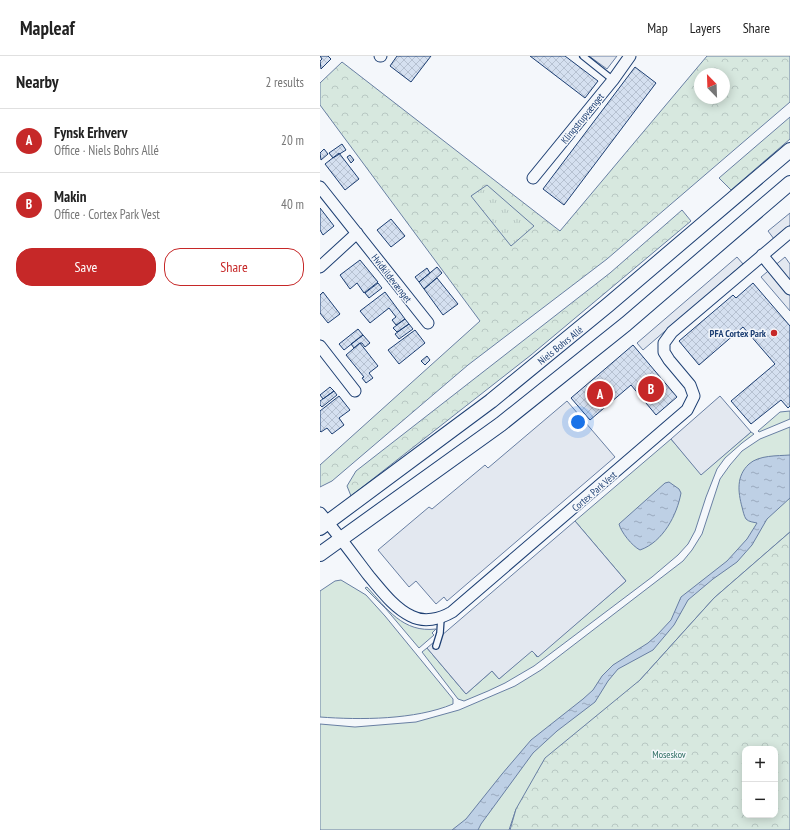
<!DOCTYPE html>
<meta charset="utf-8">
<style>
:root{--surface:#fff;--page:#f2f2f2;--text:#222;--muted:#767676;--line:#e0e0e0;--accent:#c62828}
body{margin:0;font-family:"PT Sans Narrow",sans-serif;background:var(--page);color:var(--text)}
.controls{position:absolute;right:12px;bottom:12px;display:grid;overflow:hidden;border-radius:8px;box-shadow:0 2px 10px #0003}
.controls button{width:36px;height:36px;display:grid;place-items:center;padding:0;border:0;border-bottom:1px solid var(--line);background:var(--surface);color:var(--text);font:20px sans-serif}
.compass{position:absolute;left:374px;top:12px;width:36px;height:36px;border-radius:50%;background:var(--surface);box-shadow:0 2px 10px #0003;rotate:337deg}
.you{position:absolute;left:258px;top:366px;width:14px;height:14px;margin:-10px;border:3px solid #fff;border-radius:50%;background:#1a73e8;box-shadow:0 0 0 6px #1a73e833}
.badge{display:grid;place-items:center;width:26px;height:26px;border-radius:50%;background:var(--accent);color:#fff;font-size:13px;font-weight:700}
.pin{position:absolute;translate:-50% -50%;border:2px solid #fff;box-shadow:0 1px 4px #0006}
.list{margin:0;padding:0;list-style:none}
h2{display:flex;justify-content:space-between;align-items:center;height:52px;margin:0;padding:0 16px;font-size:17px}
h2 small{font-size:13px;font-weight:400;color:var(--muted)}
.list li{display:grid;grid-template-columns:26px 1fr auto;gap:12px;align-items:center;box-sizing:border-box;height:64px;padding:0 16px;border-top:1px solid var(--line)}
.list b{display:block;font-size:15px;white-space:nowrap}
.list p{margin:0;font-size:13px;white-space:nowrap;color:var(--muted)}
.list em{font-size:13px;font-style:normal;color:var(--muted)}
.actions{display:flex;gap:8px;padding:12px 16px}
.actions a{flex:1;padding:9px 0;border:1px solid var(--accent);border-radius:16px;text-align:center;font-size:14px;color:var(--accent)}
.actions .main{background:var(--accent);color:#fff}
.map{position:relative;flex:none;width:470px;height:774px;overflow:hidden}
header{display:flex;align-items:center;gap:24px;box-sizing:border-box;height:56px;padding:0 20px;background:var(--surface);border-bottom:1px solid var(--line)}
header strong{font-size:19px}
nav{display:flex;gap:22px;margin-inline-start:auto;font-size:14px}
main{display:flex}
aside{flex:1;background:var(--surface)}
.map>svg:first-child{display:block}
</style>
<header>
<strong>Mapleaf</strong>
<nav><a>Map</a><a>Layers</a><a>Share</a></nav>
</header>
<main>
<aside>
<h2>Nearby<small>2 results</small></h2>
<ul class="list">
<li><span class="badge">A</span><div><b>Fynsk Erhverv</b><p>Office · Niels Bohrs Allé</p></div><em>20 m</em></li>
<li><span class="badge">B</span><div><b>Makin</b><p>Office · Cortex Park Vest</p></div><em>40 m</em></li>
</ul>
<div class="actions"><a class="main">Save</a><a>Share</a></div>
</aside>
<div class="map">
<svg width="470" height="774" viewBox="0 0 470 774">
<defs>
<pattern id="forest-crowns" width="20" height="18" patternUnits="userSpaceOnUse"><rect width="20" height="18" fill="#d7e8df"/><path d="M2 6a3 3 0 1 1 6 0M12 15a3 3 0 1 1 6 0" fill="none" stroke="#b8c8c3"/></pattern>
<pattern id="park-tufts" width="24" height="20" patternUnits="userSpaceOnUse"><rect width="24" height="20" fill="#d7e8df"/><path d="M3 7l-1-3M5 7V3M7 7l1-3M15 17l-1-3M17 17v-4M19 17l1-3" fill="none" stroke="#b8c8c3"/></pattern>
<pattern id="water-ripples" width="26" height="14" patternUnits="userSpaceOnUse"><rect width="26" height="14" fill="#bed0e5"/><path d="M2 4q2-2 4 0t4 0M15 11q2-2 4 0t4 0" fill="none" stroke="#9aaabe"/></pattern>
<pattern id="building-cross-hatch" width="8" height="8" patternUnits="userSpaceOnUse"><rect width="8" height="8" fill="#d5e0f0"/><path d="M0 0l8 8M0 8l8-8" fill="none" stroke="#b6c1d1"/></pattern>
</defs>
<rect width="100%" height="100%" fill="#f4f7fb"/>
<path fill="#d7e8df" stroke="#687fa3" d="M470 355V363L439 376 438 375 460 356Z
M470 371V476L394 542 320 624 196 753 189 774H0V668L35 671 96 666 139 654 195 630 221 614 363 505 372 494 382 478 400 423 410 409 422 395 440 383Z
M431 376 434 378 422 387 405 402 397 413 386 441 375 475 368 488 358 499 332 521 214 610 185 627 168 635 144 645 138 643 102 596 107 592 146 638 172 615 179 623 212 594 217 601 306 525 255 465 351 383 381 418Z
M21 524 46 539 65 560 133 643V648C95 664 40 664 0 661V535L15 525Z
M47 531C67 553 83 577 116 573L112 577 114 579 99 592 66 553 45 532Z"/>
<path fill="url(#forest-crowns)" stroke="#687fa3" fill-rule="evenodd" d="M387 0H470V46L287 203 148 309 12 425 0 431V409L160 265 0 49V27L22 6 240 175ZM380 18H404V42H380Z
M470 61V83L411 134 399 122Z
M362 154 371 165 211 299 31 440 27 430 36 415 290 217Z
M470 476V774H190L196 753 225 702 320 624 394 542ZM425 693H455V759H425Z"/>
<path fill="url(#park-tufts)" stroke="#687fa3" d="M167 129 214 170 191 190 151 140Z"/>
<path fill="#e3e8f0" stroke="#687fa3" d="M269 0H297L287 13Z
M470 157V169L454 183 448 175Z
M417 201 423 208 323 294 317 287Z
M465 201 470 208V255L441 221Z
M400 340 431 376 381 419 351 383Z
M247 345 295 401 127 545 124 541 116 548 96 525 89 531 58 494 109 451 112 453 165 409 168 412Z
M255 465 306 525 218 601 212 595 179 623 172 615 146 638 107 592Z"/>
<path fill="url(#water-ripples)" stroke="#687fa3" d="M470 399V442L447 463 432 489 417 506 393 523 368 544 354 569 333 594 298 613 288 625 275 646 237 675 213 697 161 768 158 774H132L146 763 182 718 211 684 263 643 273 634 282 620 293 609 328 587 337 579 351 564 361 541 407 505 427 483 437 467C433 466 429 466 426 463 424 460 423 455 422 451 418 436 416 420 429 408 439 399 457 400 470 399Z
M349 426 359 433 361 437C357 459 343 486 320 494 312 490 301 476 299 468L345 427Z"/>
<path fill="url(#building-cross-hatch)" stroke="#1d3f73" d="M0 0H8L11 3 1 13 0 5 2 3Z
M77 0H111L91 26 70 10Z
M210 0H245L278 25 265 42Z
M315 11 336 27 244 149 223 133Z
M22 88 26 94 13 102 9 97Z
M4 93 8 98 1 104 0 97Z
M19 97 39 123 25 134 5 108Z
M30 99 34 104 31 107 27 101Z
M0 152 14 170 3 179 0 174Z
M71 163 85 180 71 191 57 174Z
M40 204 58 226 44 237 37 227 30 233 20 219Z
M117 211 122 217 104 233 99 226Z
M107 212 110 217 99 226 95 221Z
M117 222 138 248 123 259 104 233Z
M58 227 62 232 49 242 45 237Z
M433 227 470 270V350L468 352 461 344 431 368 411 345 455 308 423 271 379 309 359 285 413 239 416 242Z
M3 236 20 258 8 267 0 257V239Z
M65 236 85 263 76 269 72 264 76 261 69 252 50 267 40 255Z
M85 263 89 268 77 276 73 272Z
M89 268 93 273 79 283 75 278Z
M38 273 43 279 24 294 19 288Z
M95 274 105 287 79 308 68 294Z
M43 279 50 287 45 291 42 287H40L34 292 31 288Z
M40 287 58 310 49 317 53 322 46 327 42 322 44 321 26 299Z
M313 289 357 341 336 359 311 329 270 364 251 342Z
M107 300 110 304 105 309 101 305Z
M10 331 14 335 3 343 0 339Z
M14 335 17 339 2 351 0 349V345Z
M19 340 30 354 19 362 24 369 12 378 7 372 1 376 0 375V355Z"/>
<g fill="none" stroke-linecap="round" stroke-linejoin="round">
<defs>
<path id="service" d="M263 0 293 24
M116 590 120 577 121 562"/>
<path id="minor" d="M60 0H61
M213 122 293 24 310 0
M0 131 108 267
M442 199 470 233
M0 211 37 177
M0 290 35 335
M0 457C17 477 33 499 49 520 61 534 74 552 91 560 104 567 120 563 132 556L367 354 374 340 370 329 349 304 344 296V287L352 276 470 176"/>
<path id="tertiary" d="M0 472 171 345 288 249 470 94
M0 498 181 368 306 268 470 127"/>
</defs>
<use href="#service" stroke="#1d3f73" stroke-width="8"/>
<use href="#minor" stroke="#1d3f73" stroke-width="13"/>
<use href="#tertiary" stroke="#1d3f73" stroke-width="16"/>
<use href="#service" stroke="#f4f7fb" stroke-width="5.5"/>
<use href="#minor" stroke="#f4f7fb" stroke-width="11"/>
<use href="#tertiary" stroke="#f4f7fb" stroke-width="14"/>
</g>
<circle fill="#c62828" stroke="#f4f7fb" stroke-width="1.5" cx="454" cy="277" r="4"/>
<g text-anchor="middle" stroke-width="3" stroke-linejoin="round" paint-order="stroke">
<g font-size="10" fill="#1d3f73" stroke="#f4f7fb">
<text transform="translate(262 62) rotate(-51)" y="4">Klingstrupvænget</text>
<text transform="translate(72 222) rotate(52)" y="4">Hvidkildevænget</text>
<text transform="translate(240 289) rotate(-39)" y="4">Niels Bohrs Allé</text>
<text transform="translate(274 435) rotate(-41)" y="4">Cortex Park Vest</text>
</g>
<g font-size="10" font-weight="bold" fill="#1d3f73" stroke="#f4f7fb" text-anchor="end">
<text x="446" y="281">PFA Cortex Park</text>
</g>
<g font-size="10" fill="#2c6c60" stroke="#f4f7fb">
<text x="349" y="702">Moseskov</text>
</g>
</g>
</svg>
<div class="controls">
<button>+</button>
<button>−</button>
</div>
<svg class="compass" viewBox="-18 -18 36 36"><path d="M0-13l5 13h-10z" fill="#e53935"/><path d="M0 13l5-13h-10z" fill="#767676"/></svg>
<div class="you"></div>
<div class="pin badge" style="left:280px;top:338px">A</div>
<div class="pin badge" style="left:331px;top:333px">B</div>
</div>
</main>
